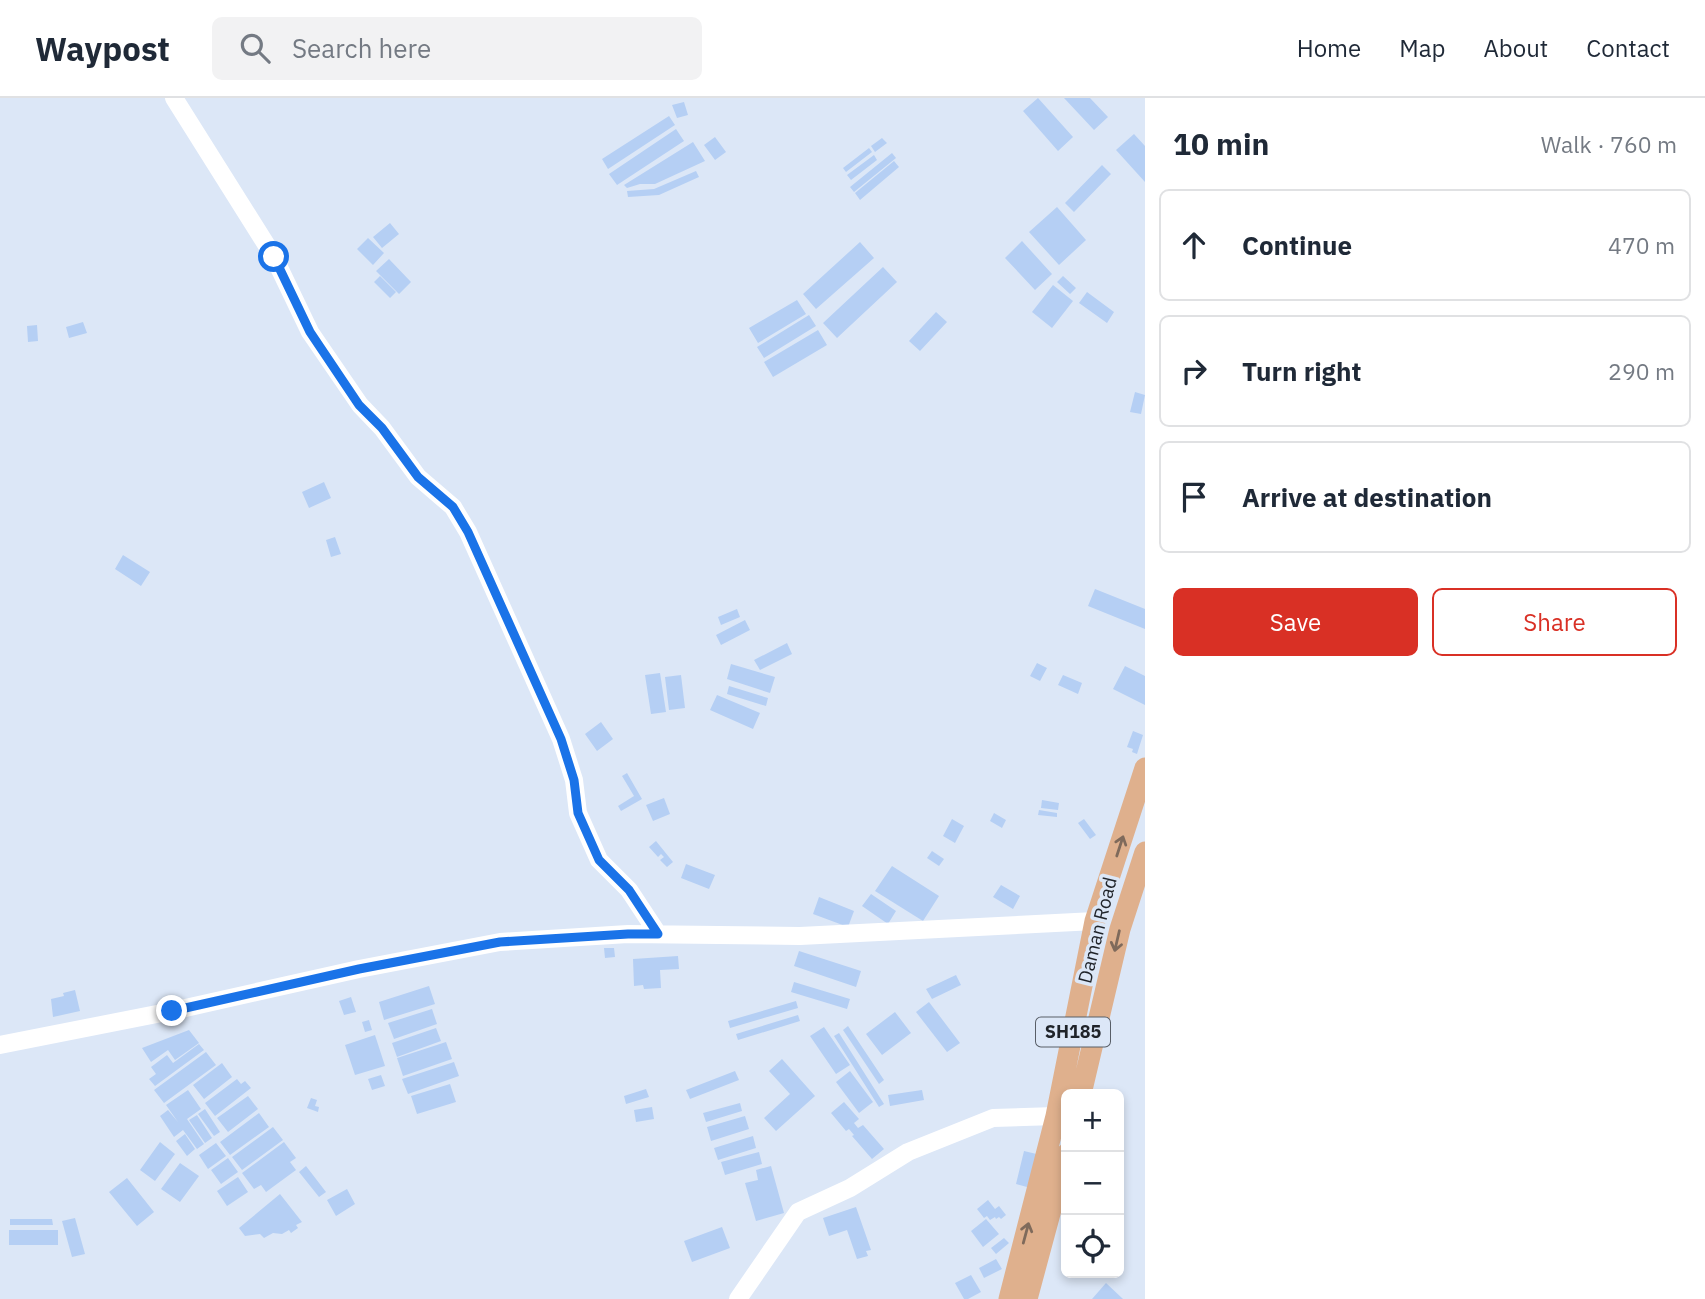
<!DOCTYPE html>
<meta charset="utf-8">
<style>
:root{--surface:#fff;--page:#f2f2f3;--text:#1f2937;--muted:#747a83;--line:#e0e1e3;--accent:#d93025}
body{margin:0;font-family:"IBM Plex Sans",sans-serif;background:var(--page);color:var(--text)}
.controls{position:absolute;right:21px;bottom:21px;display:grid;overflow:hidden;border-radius:10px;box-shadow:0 4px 10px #0003}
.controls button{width:63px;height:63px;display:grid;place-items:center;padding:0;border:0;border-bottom:2px solid var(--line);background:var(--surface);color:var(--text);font:35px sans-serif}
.stop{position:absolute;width:21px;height:21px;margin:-16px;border:5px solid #1a73e8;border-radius:50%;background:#fff}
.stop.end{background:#1a73e8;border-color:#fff;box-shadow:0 2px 7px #0008}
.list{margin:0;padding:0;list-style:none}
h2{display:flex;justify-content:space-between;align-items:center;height:91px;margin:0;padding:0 28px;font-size:30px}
h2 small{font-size:23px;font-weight:400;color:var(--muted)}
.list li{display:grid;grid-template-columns:46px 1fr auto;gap:21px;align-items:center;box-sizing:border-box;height:112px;margin:0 14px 14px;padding:0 14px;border:2px solid var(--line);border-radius:10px}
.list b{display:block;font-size:26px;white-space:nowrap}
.list em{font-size:23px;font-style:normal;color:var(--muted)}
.actions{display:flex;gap:14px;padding:21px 28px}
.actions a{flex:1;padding:16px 0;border:2px solid var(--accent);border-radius:10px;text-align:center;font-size:24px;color:var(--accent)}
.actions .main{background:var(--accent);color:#fff}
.icon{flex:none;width:38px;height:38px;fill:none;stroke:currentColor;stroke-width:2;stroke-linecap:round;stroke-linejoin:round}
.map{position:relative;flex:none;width:1145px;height:1201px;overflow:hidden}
header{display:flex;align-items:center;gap:42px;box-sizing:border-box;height:98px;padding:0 35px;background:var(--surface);border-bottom:2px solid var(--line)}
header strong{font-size:33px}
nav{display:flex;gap:38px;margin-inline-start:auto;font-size:24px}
.search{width:490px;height:63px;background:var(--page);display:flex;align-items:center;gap:18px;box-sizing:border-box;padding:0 24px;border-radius:10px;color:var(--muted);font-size:26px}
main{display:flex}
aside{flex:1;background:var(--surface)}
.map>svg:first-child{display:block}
</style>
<header>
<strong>Waypost</strong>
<div class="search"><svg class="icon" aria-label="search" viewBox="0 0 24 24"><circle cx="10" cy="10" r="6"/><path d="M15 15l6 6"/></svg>Search here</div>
<nav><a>Home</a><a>Map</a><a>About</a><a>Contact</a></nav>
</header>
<main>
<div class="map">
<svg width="1145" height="1201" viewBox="0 0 1145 1201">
<rect width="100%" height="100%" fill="#dce7f7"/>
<path fill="#b5cff4" d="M1038 0 1073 39 1058 53 1023 13Z
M1064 0H1090L1108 19 1094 32Z
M684 4 688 17 677 20 672 7Z
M669 18 675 27 608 71 602 61Z
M676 31 684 43 617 87 609 76Z
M1134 36 1145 48V84L1116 52Z
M715 39 726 54 715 62 704 47Z
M882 40 887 45 875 54 871 48Z
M693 44 705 63 655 86H640L627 90 624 87Z
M869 50 872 54 846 74 843 70Z
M892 55 896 60 854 94 850 89Z
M874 57 877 62 851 82 847 77Z
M894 63 899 69 860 102 855 95Z
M1102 67 1111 76 1074 114 1065 105Z
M696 73 699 79 659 97 628 99 627 93 654 91Z
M1057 109 1086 142 1059 167 1029 134Z
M390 125 399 136 382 150 373 139Z
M368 140 384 155 373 167 357 151Z
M1022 143 1052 176 1035 192 1005 160Z
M860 144 874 160 816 211 803 196Z
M389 161 411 184 399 196 376 173Z
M883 169 897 184 837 240 823 225Z
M380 178 396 194 390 200 374 184Z
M1063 178 1076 190 1070 196 1057 184Z
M1053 187 1073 203 1052 230 1032 214Z
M1087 194 1114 214 1107 225 1079 205Z
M797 202 806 216 758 245 749 230Z
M936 214 947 224 920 253 909 243Z
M809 217 816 228 764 260 757 249Z
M83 224 87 235 69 240 66 229Z
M37 227 38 243 28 244 27 228Z
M818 232 827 247 773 279 764 264Z
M1135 294 1145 297 1141 316 1130 314Z
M324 384 331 400 309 410 302 394Z
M335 439 341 456 331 459 326 442Z
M123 457 150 474 141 488 115 471Z
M1095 491 1145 511V531L1088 508Z
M737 511 740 519 721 527 718 519Z
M745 522 750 532 721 547 716 537Z
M787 545 792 556 760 572 754 562Z
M1037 565 1047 570 1040 583 1030 578Z
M731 566 775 579 770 595 727 581Z
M1125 568 1145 578V607L1113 591Z
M660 575 666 614 651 616 645 577Z
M681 577 685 610 669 612 665 579Z
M1063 577 1082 585 1078 596 1058 587Z
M729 588 768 600 766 608 727 596Z
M717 597 760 615 753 631 710 612Z
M601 624 613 641 597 653 585 636Z
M1133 633 1143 637 1137 656 1132 654 1133 651 1127 649Z
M627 675 642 701 621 713 618 708 634 698 622 678Z
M664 700 670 716 653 723 646 707Z
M1042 702 1059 705 1058 712 1041 710Z
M1039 712 1057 715V719L1038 717Z
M994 715 1006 722 1002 730 990 723Z
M952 721 964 728 955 745 943 738Z
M1084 721 1096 737 1090 741 1078 725Z
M656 743 673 764 667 769 660 762 664 759 661 756 658 759 649 749Z
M932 753 944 761 939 768 927 760Z
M686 766 715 777 709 791 681 780Z
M892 768 939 798 923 823 875 793Z
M1001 787 1020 798 1013 811 993 799Z
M871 796 896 813 888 826 862 808Z
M819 799 854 813 848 829 813 816Z
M604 850H614L615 859 605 860Z
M799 853 861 873 856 889 794 868Z
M678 858 679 871 660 872 661 890 644 891 643 887 634 888 633 861Z
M956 877 961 887 932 901 926 891Z
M794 884 850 901 847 911 791 894Z
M429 888 435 906 384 922 379 904Z
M75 892 80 913 53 919 51 901 64 898 63 895Z
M351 899 356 914 344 917 339 903Z
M796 903 798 910 730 930 728 923Z
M929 904 960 945 947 954 916 914Z
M432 911 437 926 394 941 388 925Z
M895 914 911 935 882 957 866 936Z
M798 917 800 923 738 942 736 936Z
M369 922 372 932 365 934 362 924Z
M848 928 884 982 879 986 843 932Z
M824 929 850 967 836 976 810 938Z
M436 930 441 943 397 959 392 945Z
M189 932 199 945 175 962 168 952 151 964 142 950Z
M839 935 884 1006 879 1009 834 938Z
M375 937 385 968 355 977 345 947Z
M446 944 452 961 403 978 397 960Z
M199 946 204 952 155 988 149 981 156 976 151 969 167 957 173 965Z
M206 954 216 967 164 1005 154 992Z
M782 961 815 998 776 1033 764 1020 790 996 769 973Z
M454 964 459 978 408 996 402 981Z
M222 965 232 979 204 1001 193 987Z
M735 973 739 982 690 1001 686 992Z
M850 973 873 1004 859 1015 836 984Z
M381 977 385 988 372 992 368 981Z
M237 981 241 986 245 983 251 990 215 1018 205 1005Z
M450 986 456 1004 417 1016 411 998Z
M646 991 649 999 626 1006 624 998Z
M188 992 201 1011 187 1021 204 1046 197 1051 183 1032 174 1039 160 1018 168 1012 178 1024 166 1007Z
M922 992 924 1002 890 1008 888 997Z
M248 998 258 1011 228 1034 217 1020Z
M311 1000 317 1002 315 1008 319 1009 318 1014 307 1010Z
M844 1004 859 1021 854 1025 858 1030 863 1027 884 1051 872 1061 852 1038 854 1037 849 1031 846 1033 831 1015Z
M740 1005 742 1013 706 1024 703 1015Z
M652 1009 654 1021 636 1024 634 1012Z
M205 1011 220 1034 214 1038 198 1016Z
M259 1015 269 1029 230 1057 220 1044Z
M197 1017 212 1040 205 1045 189 1022Z
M745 1018 749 1031 711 1043 707 1029Z
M273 1029 283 1042 242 1072 232 1059Z
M185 1036 195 1051 187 1058 176 1043Z
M753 1038 756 1050 718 1062 714 1050Z
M160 1044 175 1056 155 1083 140 1072Z
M284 1044 296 1060 290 1064 296 1072 266 1094 261 1087 254 1091 242 1075Z
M216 1045 226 1058 208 1071 199 1057Z
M1024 1053 1045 1058 1027 1089 1016 1086Z
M759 1054 762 1066 725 1077 721 1064Z
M228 1060 238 1074 221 1086 211 1072Z
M180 1065 199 1078 180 1104 161 1091Z
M306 1068 326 1094 319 1099 299 1074Z
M771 1068 784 1115 756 1123 745 1085 758 1082 756 1072Z
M238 1079 248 1094 227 1108 217 1093Z
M127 1080 154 1114 137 1128 109 1094Z
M347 1091 355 1106 336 1118 327 1102Z
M280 1096 302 1124 296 1127 298 1130 291 1135 289 1132 282 1136 273 1135 264 1140 260 1136 245 1138 239 1130Z
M988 1102 995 1111 999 1108 1006 1117 1001 1121 999 1119 996 1121 995 1119 990 1122 987 1118 984 1120 977 1111Z
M856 1109 871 1152 866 1153 868 1158 857 1161 847 1132 829 1138 823 1120Z
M75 1120 85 1156 72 1159 62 1123Z
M10 1121H52L53 1127H10Z
M986 1121 999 1136 983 1149 971 1133Z
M722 1129 730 1150 692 1164 684 1143Z
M9 1132H58V1147H9Z
M1004 1140 1009 1145 996 1156 991 1150Z
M996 1161 1002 1171 984 1180 979 1170Z
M971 1177 981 1194 968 1201H964L955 1185Z
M1106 1185 1123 1201H1092Z"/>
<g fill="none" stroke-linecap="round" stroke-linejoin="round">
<path stroke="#fff" stroke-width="18" d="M174 0 274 159 310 234 360 307 382 330 418 379 453 409 468 434 561 641 574 682 578 715 599 762 629 792 658 836
M0 947 172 913 359 871 500 844 628 836 800 838 1095 823
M738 1201 798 1114 850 1090 908 1054 993 1020 1056 1018"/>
<path stroke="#dfb08d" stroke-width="21" d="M1081 996 1120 831 1145 754
M1009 1201 1056 1018 1095 823 1145 670
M1027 1201 1066 1056"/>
</g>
<defs><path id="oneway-shaft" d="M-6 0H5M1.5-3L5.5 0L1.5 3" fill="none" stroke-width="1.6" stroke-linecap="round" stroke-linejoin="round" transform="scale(1.75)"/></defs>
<g stroke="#7f6a5b">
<use href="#oneway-shaft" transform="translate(1120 748) rotate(-72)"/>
<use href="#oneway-shaft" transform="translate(1117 843) rotate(103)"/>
<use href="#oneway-shaft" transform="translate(1026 1135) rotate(-75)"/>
</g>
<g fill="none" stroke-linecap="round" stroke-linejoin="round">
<path stroke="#1a73e8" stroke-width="9" d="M172 913 359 871 500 844 628 836H658L629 792 599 762 578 715 574 682 561 641 468 434 453 409 418 379 382 330 359 307 310 234 274 159"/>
</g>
<g text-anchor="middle" stroke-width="7" stroke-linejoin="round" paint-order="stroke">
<rect fill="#dce7f7" stroke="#585e67" stroke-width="2" x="1036" y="919.5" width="74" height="29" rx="5"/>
<g font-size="18" font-weight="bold" fill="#1f2329">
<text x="1073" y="940">SH185</text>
</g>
<g font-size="19" fill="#1f2329" stroke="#dce7f7">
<text transform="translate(1097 832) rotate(-76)" y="7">Daman Road</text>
</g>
</g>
</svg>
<div class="controls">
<button>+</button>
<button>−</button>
<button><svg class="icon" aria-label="locate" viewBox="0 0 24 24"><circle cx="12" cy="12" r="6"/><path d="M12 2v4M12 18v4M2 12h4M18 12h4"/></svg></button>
</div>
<div class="stop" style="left:274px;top:159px"></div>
<div class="stop end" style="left:172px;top:913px"></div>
</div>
<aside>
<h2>10 min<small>Walk · 760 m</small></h2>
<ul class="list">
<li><svg class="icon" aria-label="ahead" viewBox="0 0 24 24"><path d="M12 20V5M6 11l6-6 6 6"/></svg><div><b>Continue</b></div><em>470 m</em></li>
<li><svg class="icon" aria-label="right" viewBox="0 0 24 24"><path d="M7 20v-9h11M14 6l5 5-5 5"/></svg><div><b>Turn right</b></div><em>290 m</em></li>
<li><svg class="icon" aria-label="arrive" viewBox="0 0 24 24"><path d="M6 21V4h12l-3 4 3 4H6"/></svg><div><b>Arrive at destination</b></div></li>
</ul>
<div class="actions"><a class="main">Save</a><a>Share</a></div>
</aside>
</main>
